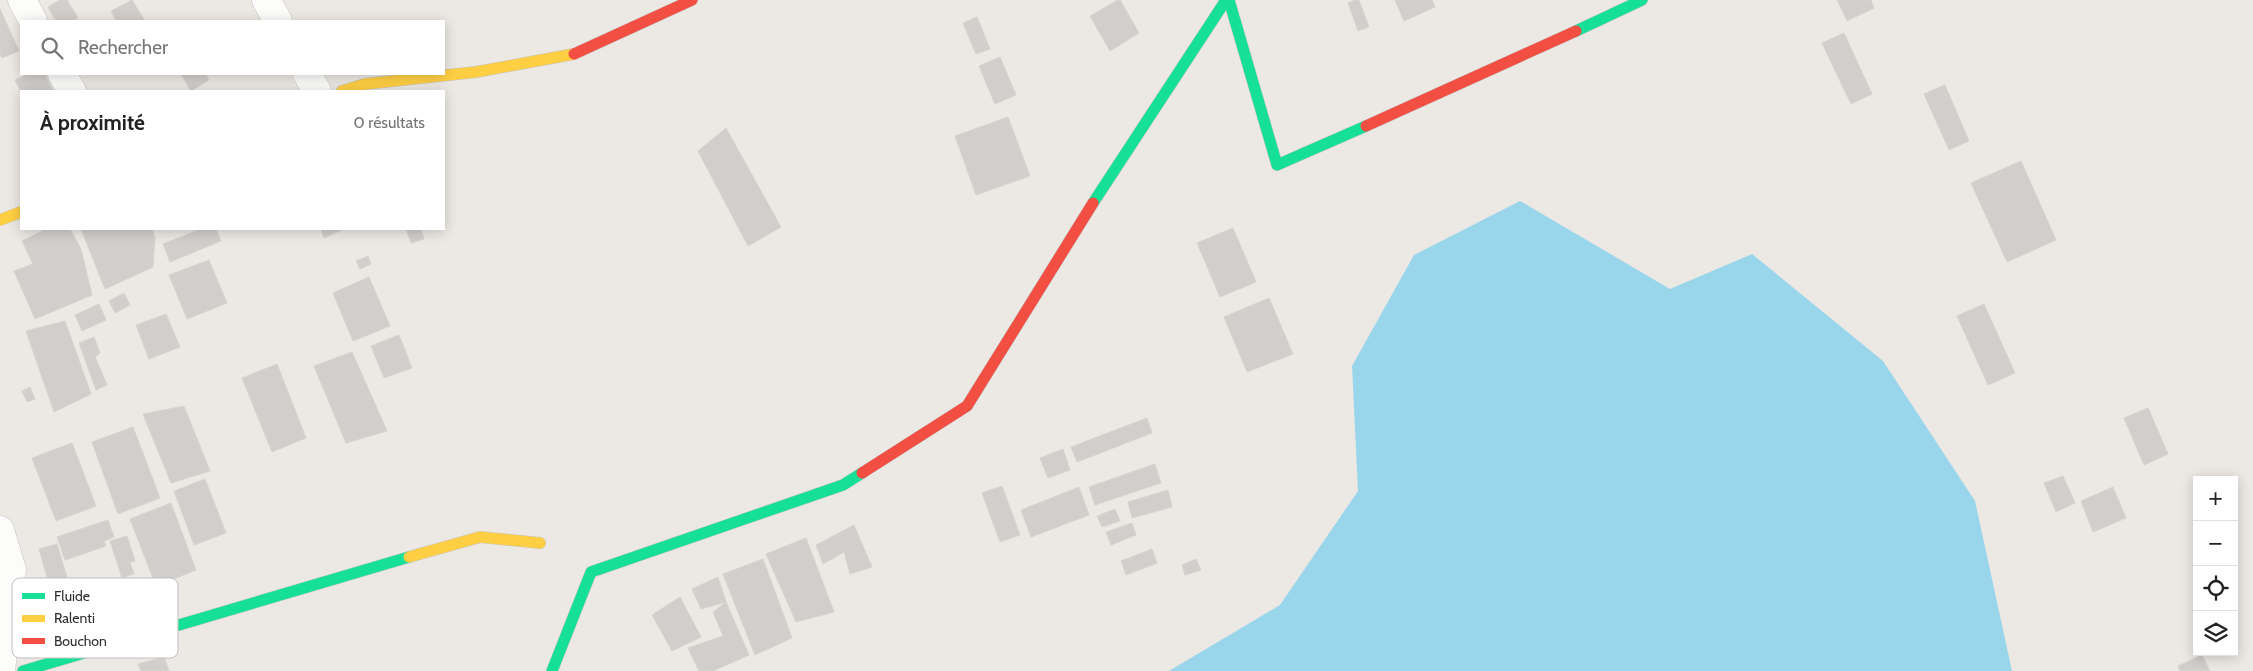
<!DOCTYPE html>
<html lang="fr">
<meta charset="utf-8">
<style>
:root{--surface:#fff;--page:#f6f6f6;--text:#222;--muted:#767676;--line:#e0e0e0}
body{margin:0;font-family:Cabin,sans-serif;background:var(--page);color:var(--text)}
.controls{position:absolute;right:15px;bottom:15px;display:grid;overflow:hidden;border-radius:0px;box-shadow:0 2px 12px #0003}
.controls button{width:45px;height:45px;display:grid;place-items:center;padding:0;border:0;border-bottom:1px solid var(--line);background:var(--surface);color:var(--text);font:25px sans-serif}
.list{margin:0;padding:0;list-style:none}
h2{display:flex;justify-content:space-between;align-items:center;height:65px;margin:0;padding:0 20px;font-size:21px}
h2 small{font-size:16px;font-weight:400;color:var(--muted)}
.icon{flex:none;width:28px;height:28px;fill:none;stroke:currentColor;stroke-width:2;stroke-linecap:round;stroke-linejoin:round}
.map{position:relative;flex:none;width:2253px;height:671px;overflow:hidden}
.search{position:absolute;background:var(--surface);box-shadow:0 2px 12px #0003;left:20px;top:20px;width:425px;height:55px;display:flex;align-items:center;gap:12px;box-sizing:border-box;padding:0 18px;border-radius:0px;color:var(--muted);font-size:19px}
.panel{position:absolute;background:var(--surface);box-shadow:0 2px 12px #0003;left:20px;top:90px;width:425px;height:140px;border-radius:0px}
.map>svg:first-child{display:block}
</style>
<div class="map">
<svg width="2253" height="671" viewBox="0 0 2253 671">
<rect width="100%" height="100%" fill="#ece8e4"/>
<path fill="#99d6ec" d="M1520 201 1670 289 1752 254 1883 361 1975 501 2012 671H1169L1280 605 1358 491 1352 366 1414 255Z"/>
<path fill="#d1cecb" stroke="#d7d4d0" d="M60 0H67L78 18 72 21H56L48 7Z
M132 0 145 21H116L111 11Z
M1118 0H1120L1139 33 1110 51 1090 16Z
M1355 0H1359L1369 27 1358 31 1348 3Z
M1395 0H1432L1435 7 1404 21Z
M1837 0H1871L1874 8 1847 21Z
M0 9 19 51 2 58 0 54Z
M977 17 990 49 976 54 963 23Z
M1844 33 1872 94 1851 104 1822 43Z
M1000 57 1016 95 995 104 979 66Z
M28 74H45L53 91 21 92 15 80Z
M181 74H206L209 80 191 91Z
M1945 85 1969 141 1949 150 1924 94Z
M1008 117 1030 176 976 195 955 136Z
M726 128 781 227 748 246 698 151Z
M2021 161 2056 240 2007 262 1971 183Z
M1233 228 1256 282 1220 297 1197 243Z
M46 229H70L81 249 92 295 35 319 14 271 33 264 22 241Z
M81 229H152L155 238 153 267 105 289Z
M201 229H216L221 241 170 262 163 244Z
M321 229H344L324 238Z
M406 229H421L424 239 411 243Z
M368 256 371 264 360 269 356 261Z
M209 260 227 303 187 319 169 275Z
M369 277 390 326 353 341 333 293Z
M124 293 130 305 115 313 109 301Z
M1269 298 1293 354 1247 372 1224 317Z
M99 304 106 320 82 331 75 315Z
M1984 304 2015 373 1988 385 1957 316Z
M166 314 180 347 149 359 136 325Z
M65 321 91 394 54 412 26 331Z
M399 335 412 368 384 378 371 346Z
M94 337 100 353 95 357 107 385 96 390 79 343Z
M352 352 387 431 346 443 314 366Z
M277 364 306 438 272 452 242 378Z
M30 387 35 399 27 402 22 391Z
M184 406 210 471 171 483 143 414Z
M2148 408 2168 454 2144 465 2124 418Z
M1147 418 1152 433 1077 462 1071 447Z
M133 427 160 498 118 514 92 442Z
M72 443 96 506 56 521 32 458Z
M1063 449 1070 470 1048 478 1040 458Z
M1155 464 1161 483 1095 505 1089 487Z
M2063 476 2075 503 2056 512 2044 483Z
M205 479 226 533 194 545 174 491Z
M1002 486 1020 535 1000 542 982 493Z
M1079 487 1089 515 1031 537 1021 510Z
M2113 487 2126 518 2093 532 2081 501Z
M1168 490 1172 507 1132 518 1128 502Z
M171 503 196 570 156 586 130 519Z
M1115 509 1120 521 1102 527 1097 516Z
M108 520 114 537 104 541 106 546 65 560 57 537Z
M1132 523 1136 535 1111 545 1106 532Z
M854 525 872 567 850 574 844 552 823 564 816 545Z
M127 536 135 561 130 562 134 574 122 578 110 541Z
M806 538 834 612 796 622 766 554Z
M57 544 76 607 57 612 39 549Z
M1152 549 1157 563 1126 575 1121 561Z
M763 559 792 638 755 655 723 574Z
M1196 559 1201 570 1185 575 1182 565Z
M718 577 726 602 701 609 692 589Z
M680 597 701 637 672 651 652 615Z
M726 602 749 655 713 671H699L688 648 723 636 713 612Z
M2202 655 2210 671H2180L2178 666Z
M164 657 169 671H141L138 664Z"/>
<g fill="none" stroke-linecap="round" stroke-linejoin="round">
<defs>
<path id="street" d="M22 0 33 21
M266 0 278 21
M62 74 72 91
M307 74 317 91
M0 530 12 570 1 671"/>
<path id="fast" d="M1229 0 1277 165 1366 126
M1576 31 1642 0
M1093 203 1226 0
M23 671 409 557
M552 671 591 572 843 485 862 473"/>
<path id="slow" d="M342 91 365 84 476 72 574 54
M0 220 21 212
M409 557 480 537 540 543"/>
<path id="jam" d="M574 54 692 0
M1366 126 1576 31
M862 473 967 406 1093 203"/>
</defs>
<use href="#street" stroke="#c5c4c5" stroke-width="29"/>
<use href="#fast" stroke="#c5c4c5" stroke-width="12"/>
<use href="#slow" stroke="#c5c4c5" stroke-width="12"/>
<use href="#jam" stroke="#c5c4c5" stroke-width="12"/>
<use href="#street" stroke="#fcfcfb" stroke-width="28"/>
<use href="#fast" stroke="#16e098" stroke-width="11"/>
<use href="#slow" stroke="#ffcf43" stroke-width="11"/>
<use href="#jam" stroke="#f24e42" stroke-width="11"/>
</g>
<rect x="12" y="578" width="166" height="80" rx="8" fill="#fff" stroke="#c0c0c0" stroke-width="1"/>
<rect x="22" y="593" width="23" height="6" fill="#16e098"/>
<rect x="22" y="615" width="23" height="7" fill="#ffcf43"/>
<rect x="22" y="638" width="23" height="6" fill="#f24e42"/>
<g font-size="14" fill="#2e2e2e">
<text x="54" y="601">Fluide</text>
<text x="54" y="623">Ralenti</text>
<text x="54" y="646">Bouchon</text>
</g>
</svg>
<div class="controls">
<button>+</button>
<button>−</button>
<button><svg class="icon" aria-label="locate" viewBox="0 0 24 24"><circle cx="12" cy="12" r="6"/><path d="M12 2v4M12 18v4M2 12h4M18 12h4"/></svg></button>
<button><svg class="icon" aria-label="layers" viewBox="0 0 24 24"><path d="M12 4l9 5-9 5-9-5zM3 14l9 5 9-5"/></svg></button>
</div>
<div class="search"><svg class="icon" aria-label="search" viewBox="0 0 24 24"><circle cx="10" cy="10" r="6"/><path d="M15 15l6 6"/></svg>Rechercher</div>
<section class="panel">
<h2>À proximité<small>0 résultats</small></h2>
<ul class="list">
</ul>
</section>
</div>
